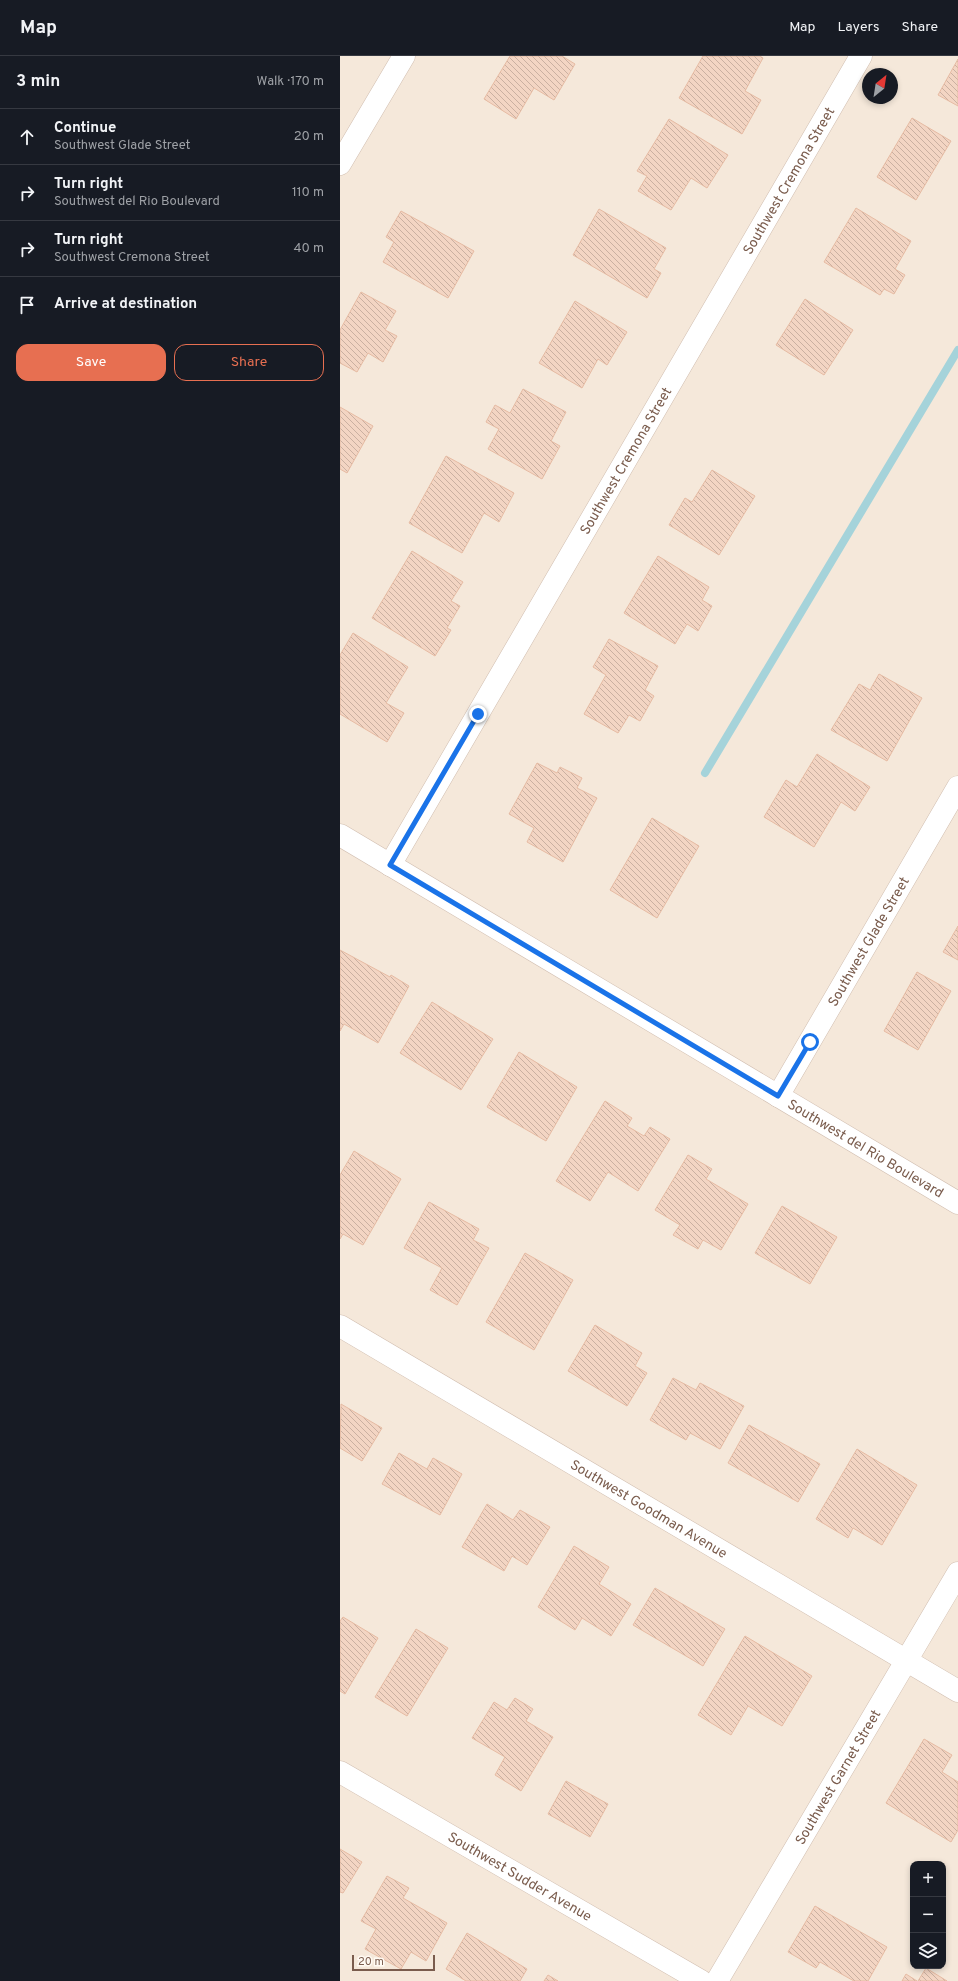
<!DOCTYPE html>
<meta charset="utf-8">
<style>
:root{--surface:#171b24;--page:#20242c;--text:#f1f3f6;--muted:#9ea1a6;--line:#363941;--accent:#e76f51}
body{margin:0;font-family:Overpass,sans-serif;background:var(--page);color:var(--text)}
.controls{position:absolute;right:12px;bottom:12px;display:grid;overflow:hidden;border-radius:8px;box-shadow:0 2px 6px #0003}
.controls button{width:36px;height:36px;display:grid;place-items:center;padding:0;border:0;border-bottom:1px solid var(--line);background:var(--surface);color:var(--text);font:20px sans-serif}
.compass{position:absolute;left:522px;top:12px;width:36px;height:36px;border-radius:50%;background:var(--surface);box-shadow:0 2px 6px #0003;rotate:30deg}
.scale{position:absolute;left:12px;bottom:10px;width:83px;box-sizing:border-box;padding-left:4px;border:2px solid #7a5c4d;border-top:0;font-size:11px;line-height:14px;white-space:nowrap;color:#7a5c4d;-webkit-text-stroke:3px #fffaf3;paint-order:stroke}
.stop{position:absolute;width:12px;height:12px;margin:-9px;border:3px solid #1a73e8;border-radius:50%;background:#fff}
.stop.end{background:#1a73e8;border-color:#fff;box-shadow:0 1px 4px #0008}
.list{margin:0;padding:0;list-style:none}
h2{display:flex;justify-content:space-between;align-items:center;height:52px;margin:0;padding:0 16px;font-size:17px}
h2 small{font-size:13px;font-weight:400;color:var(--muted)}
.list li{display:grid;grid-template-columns:26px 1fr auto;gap:12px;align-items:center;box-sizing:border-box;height:56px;padding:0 16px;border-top:1px solid var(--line)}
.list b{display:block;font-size:15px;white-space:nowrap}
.list p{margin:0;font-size:13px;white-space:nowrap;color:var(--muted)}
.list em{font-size:13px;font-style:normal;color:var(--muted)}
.actions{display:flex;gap:8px;padding:12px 16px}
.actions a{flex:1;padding:9px 0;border:1px solid var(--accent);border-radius:12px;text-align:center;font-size:14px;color:var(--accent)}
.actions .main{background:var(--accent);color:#fff}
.icon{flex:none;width:22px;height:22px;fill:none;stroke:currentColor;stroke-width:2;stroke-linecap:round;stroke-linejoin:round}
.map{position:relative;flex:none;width:618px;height:1925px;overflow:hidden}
header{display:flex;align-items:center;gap:24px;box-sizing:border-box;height:56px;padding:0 20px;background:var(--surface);border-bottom:1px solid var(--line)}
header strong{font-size:19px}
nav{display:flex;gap:22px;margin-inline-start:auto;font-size:14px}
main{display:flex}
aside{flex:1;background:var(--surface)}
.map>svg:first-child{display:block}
</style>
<header>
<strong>Map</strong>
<nav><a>Map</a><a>Layers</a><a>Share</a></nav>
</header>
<main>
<aside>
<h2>3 min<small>Walk · 170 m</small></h2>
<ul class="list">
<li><svg class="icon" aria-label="ahead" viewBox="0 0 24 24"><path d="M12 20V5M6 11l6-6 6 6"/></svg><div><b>Continue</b><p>Southwest Glade Street</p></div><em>20 m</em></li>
<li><svg class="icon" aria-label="right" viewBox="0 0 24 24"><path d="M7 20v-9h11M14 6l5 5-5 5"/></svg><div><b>Turn right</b><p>Southwest del Rio Boulevard</p></div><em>110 m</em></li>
<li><svg class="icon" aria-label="right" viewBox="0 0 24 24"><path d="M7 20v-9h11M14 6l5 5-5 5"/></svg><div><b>Turn right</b><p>Southwest Cremona Street</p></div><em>40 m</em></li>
<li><svg class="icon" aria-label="arrive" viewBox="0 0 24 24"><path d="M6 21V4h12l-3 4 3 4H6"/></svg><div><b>Arrive at destination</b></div></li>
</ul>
<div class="actions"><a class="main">Save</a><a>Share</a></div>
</aside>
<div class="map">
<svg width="618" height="1925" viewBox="0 0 618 1925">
<defs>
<pattern id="building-back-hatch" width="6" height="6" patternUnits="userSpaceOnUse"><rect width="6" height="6" fill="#f3d5c3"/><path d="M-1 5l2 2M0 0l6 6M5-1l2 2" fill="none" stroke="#cab0a1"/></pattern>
</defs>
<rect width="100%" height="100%" fill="#fdf6ec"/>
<path fill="#f5e8da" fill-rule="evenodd" d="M0 0H618V1925H0ZM528 18H552V42H528ZM573 1808H603V1910H573Z"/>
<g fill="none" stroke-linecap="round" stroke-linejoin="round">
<path stroke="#a5d3da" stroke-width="8" d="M365 717 618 294"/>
</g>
<path fill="url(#building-back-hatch)" stroke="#e6bba3" d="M170 0H222L235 8 214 44 194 32 176 63 144 43Z
M363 0H420L423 2 405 35 421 44 402 78 339 42Z
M618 3V50L598 39Z
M572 62 611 85 576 144 537 121Z
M329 63 388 99 367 132 351 122 331 154 298 135 307 120 297 115Z
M516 152 571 185 555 213 565 219 554 238 544 233 540 239 484 206Z
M259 153 326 192 314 213 321 217 307 242 233 199Z
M61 155 134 195 108 242 43 206 54 186 46 181Z
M21 236 56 255 45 274 57 280 43 306 28 297 17 316 0 307V274Z
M465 243 513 274 484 319 436 289Z
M235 245 287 276 267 309 258 303 242 332 199 307Z
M183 333 226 356 211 385 220 390 202 423 148 393 159 373 146 366 155 349 170 357Z
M0 351 33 370 7 417 0 413Z
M106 400 174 437 159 466 144 457 122 497 69 467Z
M372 414 415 440 379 499 329 469 345 442 352 446Z
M72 495 123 526 111 545 120 550 107 572 111 574 95 600 32 562Z
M318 500 369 531 362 544 372 550 358 575 347 568 335 588 284 557Z
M13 577 68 611 46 647 64 657 47 686 0 658V599Z
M269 583 318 610 305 634 314 640 300 665 289 659 278 677 244 658 266 619 253 611Z
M539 618 582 642 547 705 491 674 519 628 530 634Z
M477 698 530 731 515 755 501 746 474 791 424 761 446 724 457 731Z
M197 707 217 717 220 711 242 722 237 732 257 742 223 806 187 786 194 772 169 758Z
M312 762 359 790 317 862 270 834Z
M618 870V904L603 896Z
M0 894 50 921 51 919 69 930 38 987 4 968 0 975Z
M577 916 611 935 578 994 544 975Z
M92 946 153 983 121 1034 60 997Z
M179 996 237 1031 206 1085 147 1051Z
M265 1045 292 1062 287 1070 304 1080 310 1071 330 1083 298 1135 268 1116 250 1145 216 1125Z
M14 1095 61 1123 23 1189 3 1178 0 1183V1119Z
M348 1099 372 1113 366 1123 408 1148 381 1194 363 1184 358 1193 333 1179 340 1169 315 1154Z
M89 1146 139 1173 133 1184 149 1192 117 1249 90 1234 102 1212 64 1192Z
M442 1150 497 1181 470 1228 415 1197Z
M185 1197 233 1224 194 1294 146 1266Z
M255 1269 302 1297 295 1310 307 1317 287 1350 228 1315Z
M333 1322 356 1334 360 1327 404 1350 380 1393 350 1377 346 1384 310 1364Z
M1 1348 42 1372 22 1405 0 1392Z
M409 1369 480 1408 458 1446 388 1407Z
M517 1393 577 1429 542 1489 513 1472 508 1482 476 1463Z
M59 1397 87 1413 93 1402 122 1418 100 1459 42 1428Z
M147 1448 173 1464 180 1454 210 1471 187 1509 172 1500 164 1515 122 1491Z
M234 1490 269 1511 259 1528 291 1548 271 1580 242 1562 235 1574 198 1551Z
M315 1532 385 1573 363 1610 293 1569Z
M3 1561 38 1582 5 1638 0 1635V1565Z
M76 1573 108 1592 67 1660 35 1641Z
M405 1580 472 1620 442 1670 408 1650 391 1679 358 1659Z
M175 1642 193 1653 186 1665 213 1681 181 1735 155 1719 165 1701 132 1682 154 1646 167 1654Z
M584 1683 612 1699 602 1716 618 1726V1774L611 1786 546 1747Z
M226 1725 268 1748 250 1781 208 1758Z
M0 1793 22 1806 3 1837 0 1836Z
M47 1820 69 1832 63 1842 107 1867 86 1905 71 1896 61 1913 25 1893 36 1873 21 1865Z
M475 1850 547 1891 528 1925H514L480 1906 476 1912 448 1896Z
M127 1877 187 1913 180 1925H126L106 1913Z
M586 1912 607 1925H578Z
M566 1918 577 1925H562Z
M208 1919 218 1925H204Z"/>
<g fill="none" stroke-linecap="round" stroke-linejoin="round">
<defs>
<g id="minor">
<path d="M0 108 64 0"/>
<path id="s1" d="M50 809 521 0"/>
<path id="s2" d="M438 1040 618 731"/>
<path id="s3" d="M0 1270 618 1635"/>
<path id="s4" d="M0 1716 361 1925"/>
<path id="s5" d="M377 1925 618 1517"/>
</g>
<g id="tertiary">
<path id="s6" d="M0 779 618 1147"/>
</g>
</defs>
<use href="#minor" stroke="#d1beb0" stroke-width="23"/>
<use href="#tertiary" stroke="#d1beb0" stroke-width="23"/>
<use href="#minor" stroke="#fff" stroke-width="22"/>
<use href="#tertiary" stroke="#fff" stroke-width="22"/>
</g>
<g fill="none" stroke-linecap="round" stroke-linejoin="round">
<path stroke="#1a73e8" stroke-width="5" d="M138 658 50 809 438 1040 470 986"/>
</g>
<g text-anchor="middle" stroke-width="3.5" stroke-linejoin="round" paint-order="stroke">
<g font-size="14" fill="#7a5c4d" stroke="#fffaf3">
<text dy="5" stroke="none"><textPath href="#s1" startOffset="792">Southwest Cremona Street</textPath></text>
<text dy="5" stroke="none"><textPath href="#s1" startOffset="468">Southwest Cremona Street</textPath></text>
<text dy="5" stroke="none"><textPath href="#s2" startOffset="179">Southwest Glade Street</textPath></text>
<text dy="5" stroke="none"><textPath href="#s6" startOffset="612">Southwest del Rio Boulevard</textPath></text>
<text dy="5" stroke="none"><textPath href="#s3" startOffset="359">Southwest Goodman Avenue</textPath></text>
<text dy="5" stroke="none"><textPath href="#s5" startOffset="237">Southwest Garnet Street</textPath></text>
<text dy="5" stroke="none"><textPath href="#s4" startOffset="208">Southwest Sudder Avenue</textPath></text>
</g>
</g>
</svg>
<div class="controls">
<button>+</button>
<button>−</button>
<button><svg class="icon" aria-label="layers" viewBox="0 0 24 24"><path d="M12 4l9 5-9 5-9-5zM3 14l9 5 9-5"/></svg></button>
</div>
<svg class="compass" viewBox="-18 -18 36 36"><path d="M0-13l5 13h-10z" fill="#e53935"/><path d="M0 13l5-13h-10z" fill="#9ea1a6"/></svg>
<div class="scale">20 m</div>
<div class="stop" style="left:470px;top:986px"></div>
<div class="stop end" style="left:138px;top:658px"></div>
</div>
</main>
